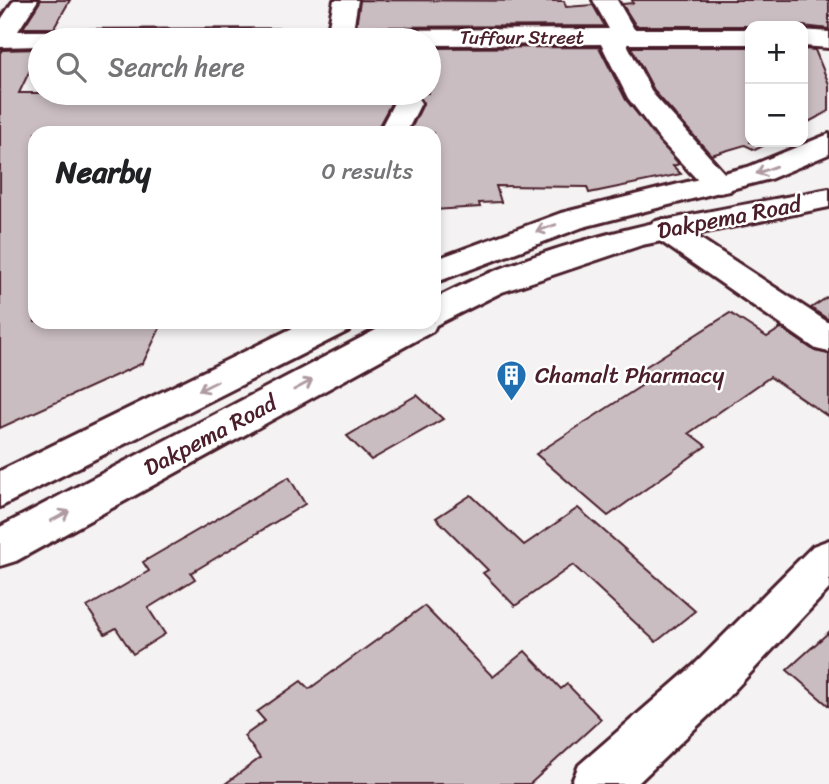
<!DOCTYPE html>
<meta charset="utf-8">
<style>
:root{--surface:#fff;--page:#f2f2f2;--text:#202124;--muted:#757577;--line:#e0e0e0}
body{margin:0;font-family:Sriracha,sans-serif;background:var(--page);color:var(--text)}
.controls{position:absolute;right:21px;top:21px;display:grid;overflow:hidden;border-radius:14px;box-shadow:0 4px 10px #0003}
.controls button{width:63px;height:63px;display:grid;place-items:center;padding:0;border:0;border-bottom:2px solid var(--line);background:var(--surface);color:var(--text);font:35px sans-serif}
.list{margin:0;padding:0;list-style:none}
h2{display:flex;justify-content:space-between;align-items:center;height:91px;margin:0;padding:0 28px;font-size:30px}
h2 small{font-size:23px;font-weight:400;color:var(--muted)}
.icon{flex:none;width:38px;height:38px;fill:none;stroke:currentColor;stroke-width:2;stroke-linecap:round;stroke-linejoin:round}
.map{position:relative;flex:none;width:829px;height:784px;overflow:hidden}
.search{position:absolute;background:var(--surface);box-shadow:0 4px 10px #0003;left:28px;top:28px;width:413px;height:77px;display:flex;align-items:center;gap:18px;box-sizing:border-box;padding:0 24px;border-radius:38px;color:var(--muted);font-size:26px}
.panel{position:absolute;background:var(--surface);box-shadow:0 4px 10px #0003;left:28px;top:126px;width:413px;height:203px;border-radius:21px}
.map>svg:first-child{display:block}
</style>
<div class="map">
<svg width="829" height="784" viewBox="0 0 829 784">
<rect width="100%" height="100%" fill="#f4f2f2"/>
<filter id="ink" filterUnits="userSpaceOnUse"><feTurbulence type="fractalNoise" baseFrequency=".0143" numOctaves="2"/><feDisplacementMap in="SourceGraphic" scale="14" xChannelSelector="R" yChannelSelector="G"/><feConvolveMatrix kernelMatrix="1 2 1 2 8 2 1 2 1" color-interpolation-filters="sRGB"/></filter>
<g filter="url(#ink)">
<path fill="#cabdc1" stroke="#4a1f2b" stroke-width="2" d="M41 0H70L54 28H23Z
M360 0 564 1 566 7 593 5 605 26 356 27Z
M632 0H829V29L803 26H636L622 4 633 3Z
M599 47 626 100 679 164 673 166 681 174 589 193 587 187 496 186 501 202 479 203 480 207 434 210V133H409L423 104 419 96 409 93H429V48Z
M631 47H750V142H771L755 150 745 145 711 155 655 92Z
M40 49 19 93H405L395 96 375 133H35V322H163L143 363 0 428V53L2 50Z
M803 49 815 50 829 84V111L803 125Z
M829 296V320L811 308Z
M730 313 767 337 781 328 815 351 829 354V417L770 377 689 433 706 446 608 516 536 454 641 386 634 374Z
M417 395 443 419 371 460 347 436Z
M289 477 305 504 191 573 195 579 148 608 165 634 133 654 116 628 105 634 87 607 149 571 143 562Z
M471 495 524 545 578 508 695 611 656 642 573 565 515 606 483 573 488 570 436 518Z
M424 606 493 677 525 651 561 689 567 684 601 719 530 784H225L260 758 244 736 265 721 257 712 301 681 309 689Z
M829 632V706L787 670Z"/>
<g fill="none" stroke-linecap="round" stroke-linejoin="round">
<defs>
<path id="minor" d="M14 0H38L18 31 328 30 334 0H358L353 30 609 29 593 0H617L634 29H750V44H627L653 94 734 184 730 191 719 193 708 191 660 140 628 98 601 44 429 45V40H40V46L0 47V21Z
M803 30 829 32V48L803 46Z
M407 95 417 97 421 103 406 133H378L397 97Z
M664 219 675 222 829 323V352L816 349 653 236 648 229 653 222Z
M829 540V589L728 697 637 784H571L579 765 694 665 813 546Z"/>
<path id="highway" d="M829 134V154L770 179 583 227 434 283V260L561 213 748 167Z
M829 189V207L642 245 502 292 436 325 433 331 16 561 0 566V527L391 322H434V299C556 235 695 214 829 189Z
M305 322H353L348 331 0 507V471Z"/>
</defs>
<use href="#minor" stroke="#4a1f2b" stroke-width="6"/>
<use href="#highway" stroke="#4a1f2b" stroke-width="6"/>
<use href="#minor" fill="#fff" fill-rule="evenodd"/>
<use href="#highway" fill="#fff" fill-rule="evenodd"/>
</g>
<defs><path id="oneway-shaft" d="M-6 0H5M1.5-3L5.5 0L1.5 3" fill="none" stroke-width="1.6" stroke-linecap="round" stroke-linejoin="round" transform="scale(1.75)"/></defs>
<g stroke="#ae9aa0">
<use href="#oneway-shaft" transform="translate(766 170) rotate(159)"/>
<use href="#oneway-shaft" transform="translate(546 228) rotate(161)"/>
<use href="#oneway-shaft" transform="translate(303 385) rotate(-28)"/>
<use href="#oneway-shaft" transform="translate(208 386) rotate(153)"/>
<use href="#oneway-shaft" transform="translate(60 516) rotate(-28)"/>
</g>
</g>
<defs>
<symbol id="building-pin" viewBox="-11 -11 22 30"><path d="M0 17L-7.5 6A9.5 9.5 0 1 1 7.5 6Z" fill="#1f6fb2" stroke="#fff"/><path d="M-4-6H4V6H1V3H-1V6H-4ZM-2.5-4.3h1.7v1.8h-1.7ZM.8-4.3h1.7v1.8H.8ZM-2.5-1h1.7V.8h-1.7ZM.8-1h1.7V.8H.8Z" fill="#fff"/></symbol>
</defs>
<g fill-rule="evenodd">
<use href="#building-pin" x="494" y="358" width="35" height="47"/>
</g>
<g text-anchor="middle" stroke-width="5" stroke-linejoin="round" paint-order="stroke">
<g font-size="19" fill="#4a1f2b" stroke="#fff">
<text x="522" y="44">Tuffour Street</text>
</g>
<g font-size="23" fill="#4a1f2b" stroke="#fff">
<text transform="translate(729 217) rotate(-11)" y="8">Dakpema Road</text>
<text transform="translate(210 435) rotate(-28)" y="8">Dakpema Road</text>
</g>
<g font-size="23" fill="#4a1f2b" stroke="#fff" text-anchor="start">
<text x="535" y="383">Chamalt Pharmacy</text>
</g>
</g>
</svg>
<div class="controls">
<button>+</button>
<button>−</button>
</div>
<div class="search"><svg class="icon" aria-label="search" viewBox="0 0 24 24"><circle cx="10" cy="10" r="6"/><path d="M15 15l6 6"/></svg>Search here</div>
<section class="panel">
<h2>Nearby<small>0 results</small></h2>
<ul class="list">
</ul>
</section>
</div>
